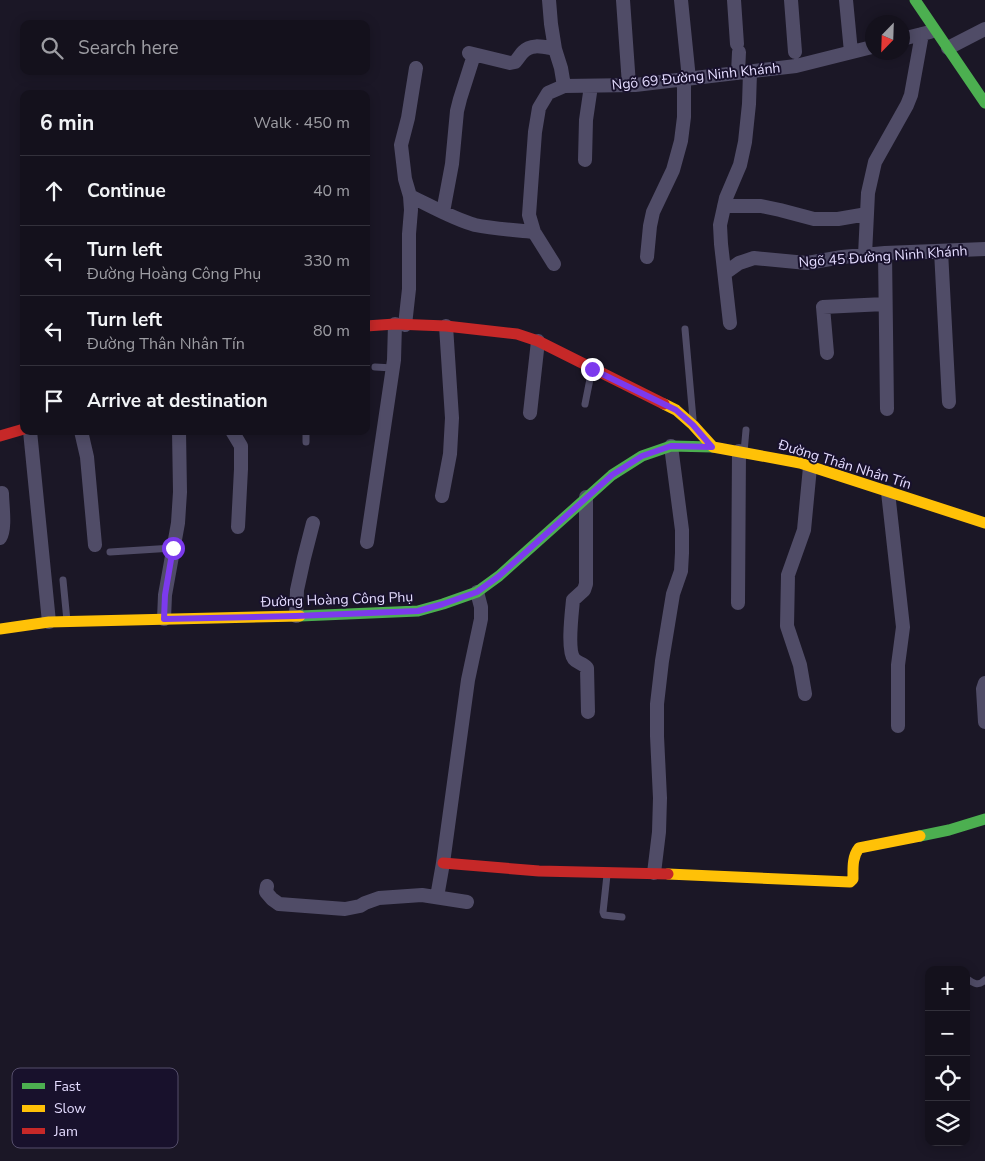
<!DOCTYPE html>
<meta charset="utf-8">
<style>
:root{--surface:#14111c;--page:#1d1a25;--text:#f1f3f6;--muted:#9d9da3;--line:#33313b}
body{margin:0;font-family:"Nunito Sans",sans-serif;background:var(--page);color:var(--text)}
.controls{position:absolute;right:15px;bottom:15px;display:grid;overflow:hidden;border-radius:10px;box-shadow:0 2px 12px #0003}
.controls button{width:45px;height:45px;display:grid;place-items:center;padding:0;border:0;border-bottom:1px solid var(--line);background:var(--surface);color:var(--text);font:25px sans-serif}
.compass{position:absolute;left:865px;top:15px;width:45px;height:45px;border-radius:50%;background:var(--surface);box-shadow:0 2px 12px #0003;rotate:203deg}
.stop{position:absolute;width:15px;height:15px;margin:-11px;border:4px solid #7c3aed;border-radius:50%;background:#fff}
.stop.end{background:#7c3aed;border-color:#fff;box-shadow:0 1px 5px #0008}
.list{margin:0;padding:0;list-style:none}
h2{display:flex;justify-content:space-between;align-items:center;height:65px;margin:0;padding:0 20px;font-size:21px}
h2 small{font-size:16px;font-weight:400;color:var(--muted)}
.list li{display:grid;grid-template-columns:32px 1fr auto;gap:15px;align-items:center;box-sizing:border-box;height:70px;padding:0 20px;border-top:1px solid var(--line)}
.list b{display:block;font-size:19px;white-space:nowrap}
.list p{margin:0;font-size:16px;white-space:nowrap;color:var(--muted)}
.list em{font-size:16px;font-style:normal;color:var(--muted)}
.icon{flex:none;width:28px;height:28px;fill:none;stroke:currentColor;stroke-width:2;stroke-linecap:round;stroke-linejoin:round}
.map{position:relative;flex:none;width:985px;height:1161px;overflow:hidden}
.search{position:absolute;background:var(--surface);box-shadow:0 2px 12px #0003;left:20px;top:20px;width:350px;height:55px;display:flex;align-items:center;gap:12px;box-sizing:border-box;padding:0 18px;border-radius:10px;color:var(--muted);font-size:19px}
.panel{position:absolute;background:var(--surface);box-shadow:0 2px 12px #0003;left:20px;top:90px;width:350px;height:345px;border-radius:10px}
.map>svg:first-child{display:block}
</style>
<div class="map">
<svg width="985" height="1161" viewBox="0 0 985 1161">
<rect width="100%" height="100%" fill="#1b1726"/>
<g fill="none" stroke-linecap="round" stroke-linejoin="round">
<path stroke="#504c67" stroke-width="7" d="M685 329 693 419
M375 367 393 368
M585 404 592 369
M306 431V442
M744 452 746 430
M110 552 173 548
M63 580 67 621
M607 875 603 912 604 915 622 917
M966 978C973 983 978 987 985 980"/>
<path stroke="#504c67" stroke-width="14" d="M549 0 551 24 555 49 561 68 564 86
M623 0 629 85
M681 0 689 79
M734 0 737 44
M791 0 795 52
M846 0 851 52
M902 39 930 32
M948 48 985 29
M469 53 510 63 515 62C518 59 520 55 523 52 531 43 544 47 555 49
M738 73 739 52
M585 160 586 120 591 86
M410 196C431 206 453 219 475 225 494 229 515 230 534 232
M724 206H761L780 210 814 219H838L867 214
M443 212 452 164 457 111 460 99 474 55
M941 251 949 402
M885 253 887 409
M865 255 868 193 875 162 907 105 911 95 922 34
M647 257 650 226 653 212 673 170 681 141 684 117V79
M554 264 534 232 529 215 535 132 539 108 548 93 564 86 635 85 796 66 872 47
M725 273 739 263 754 258 807 263 842 257 885 253 985 249
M730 323 721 244 720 225 726 198 740 165 745 142 749 104 750 72
M405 325 409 289V234L411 210 410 196 405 179 401 145 408 118 416 68
M827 353 823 307 885 304
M530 413 538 341
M30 431 49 622
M81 431 87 457 95 545
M232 431 241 446V469L238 527
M888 492 903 627 898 665V726
M442 496 450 454 452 418 446 326
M586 497V584L584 590 573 600C572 611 567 650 574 659 577 663 583 663 587 668L588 712
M0 538C6 528 2 505 2 493
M367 542 394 360 395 324
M738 603 739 451
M296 616 297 590 304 558 313 523
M164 619 165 595 178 523 180 492 179 431
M805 694 800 665 787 626 788 575 804 530 810 467
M985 722 983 689 985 683
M654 873 659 832 660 798 657 736V704L662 661 673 594 681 571 682 553V530L671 446
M267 886 266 892 272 899 279 904 345 909 360 906 365 903 379 898 422 895 467 902
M437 897 443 863 468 680 481 619V607L477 592"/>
<path stroke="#4caf50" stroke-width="11" d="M915 0 985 103
M300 616 418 611 443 604 477 592 499 576 612 475 642 456 671 446 713 447
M920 836 949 830 985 819"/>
<path stroke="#ffc107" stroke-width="11" d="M664 404 676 410 693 425 713 447 800 463 985 523
M0 629 49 622 300 616
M668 874 850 882 853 879C853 868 852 857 859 848L920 836"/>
<path stroke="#c62828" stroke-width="11" d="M366 326 395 324 446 326 517 334 538 341 664 404
M0 436 24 429
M443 863 539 871 668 874"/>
</g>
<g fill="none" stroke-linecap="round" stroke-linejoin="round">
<path stroke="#7c3aed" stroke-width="6" d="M173 548 165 595 164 619 296 616 418 611 443 604 477 592 499 576 612 475 642 456 671 446 712 447 693 425 676 410 592 369"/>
</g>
<g text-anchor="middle" stroke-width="4" stroke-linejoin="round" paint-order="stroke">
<g font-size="14" fill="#e4dcff" stroke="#18112c">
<text transform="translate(696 76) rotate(-6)" y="5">Ngõ 69 Đường Ninh Khánh</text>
<text transform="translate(883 256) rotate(-4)" y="5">Ngõ 45 Đường Ninh Khánh</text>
<text transform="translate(845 464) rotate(17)" y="5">Đường Thân Nhân Tín</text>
<text transform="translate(337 599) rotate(-2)" y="5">Đường Hoàng Công Phụ</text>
</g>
</g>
<rect x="12" y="1068" width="166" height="80" rx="8" fill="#18112c" stroke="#554e6b" stroke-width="1"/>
<rect x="22" y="1083" width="23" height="6" fill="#4caf50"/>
<rect x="22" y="1105" width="23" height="7" fill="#ffc107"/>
<rect x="22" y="1128" width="23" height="6" fill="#c62828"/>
<g font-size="14" fill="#e4dcff">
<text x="54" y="1091">Fast</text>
<text x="54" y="1113">Slow</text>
<text x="54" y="1136">Jam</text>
</g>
</svg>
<div class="controls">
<button>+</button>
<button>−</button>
<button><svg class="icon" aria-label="locate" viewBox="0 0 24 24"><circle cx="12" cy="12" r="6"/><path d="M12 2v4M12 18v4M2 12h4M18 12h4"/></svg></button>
<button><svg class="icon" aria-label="layers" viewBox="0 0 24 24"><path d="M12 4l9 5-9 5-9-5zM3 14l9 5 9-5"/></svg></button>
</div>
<svg class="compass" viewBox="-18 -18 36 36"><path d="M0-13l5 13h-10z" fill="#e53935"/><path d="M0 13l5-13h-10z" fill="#9d9da3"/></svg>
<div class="stop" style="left:173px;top:548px"></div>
<div class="stop end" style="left:592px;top:369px"></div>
<div class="search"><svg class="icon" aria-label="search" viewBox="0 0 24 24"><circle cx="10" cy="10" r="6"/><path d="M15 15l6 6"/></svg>Search here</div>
<section class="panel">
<h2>6 min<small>Walk · 450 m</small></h2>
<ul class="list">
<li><svg class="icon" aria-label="ahead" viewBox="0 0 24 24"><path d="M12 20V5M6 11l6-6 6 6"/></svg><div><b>Continue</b></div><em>40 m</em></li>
<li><svg class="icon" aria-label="left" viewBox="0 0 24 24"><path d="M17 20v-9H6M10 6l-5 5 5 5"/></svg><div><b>Turn left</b><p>Đường Hoàng Công Phụ</p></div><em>330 m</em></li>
<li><svg class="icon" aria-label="left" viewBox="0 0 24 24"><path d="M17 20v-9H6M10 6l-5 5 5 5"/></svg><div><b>Turn left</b><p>Đường Thân Nhân Tín</p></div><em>80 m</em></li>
<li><svg class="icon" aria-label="arrive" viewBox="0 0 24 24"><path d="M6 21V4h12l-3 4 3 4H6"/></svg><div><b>Arrive at destination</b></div></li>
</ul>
</section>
</div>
